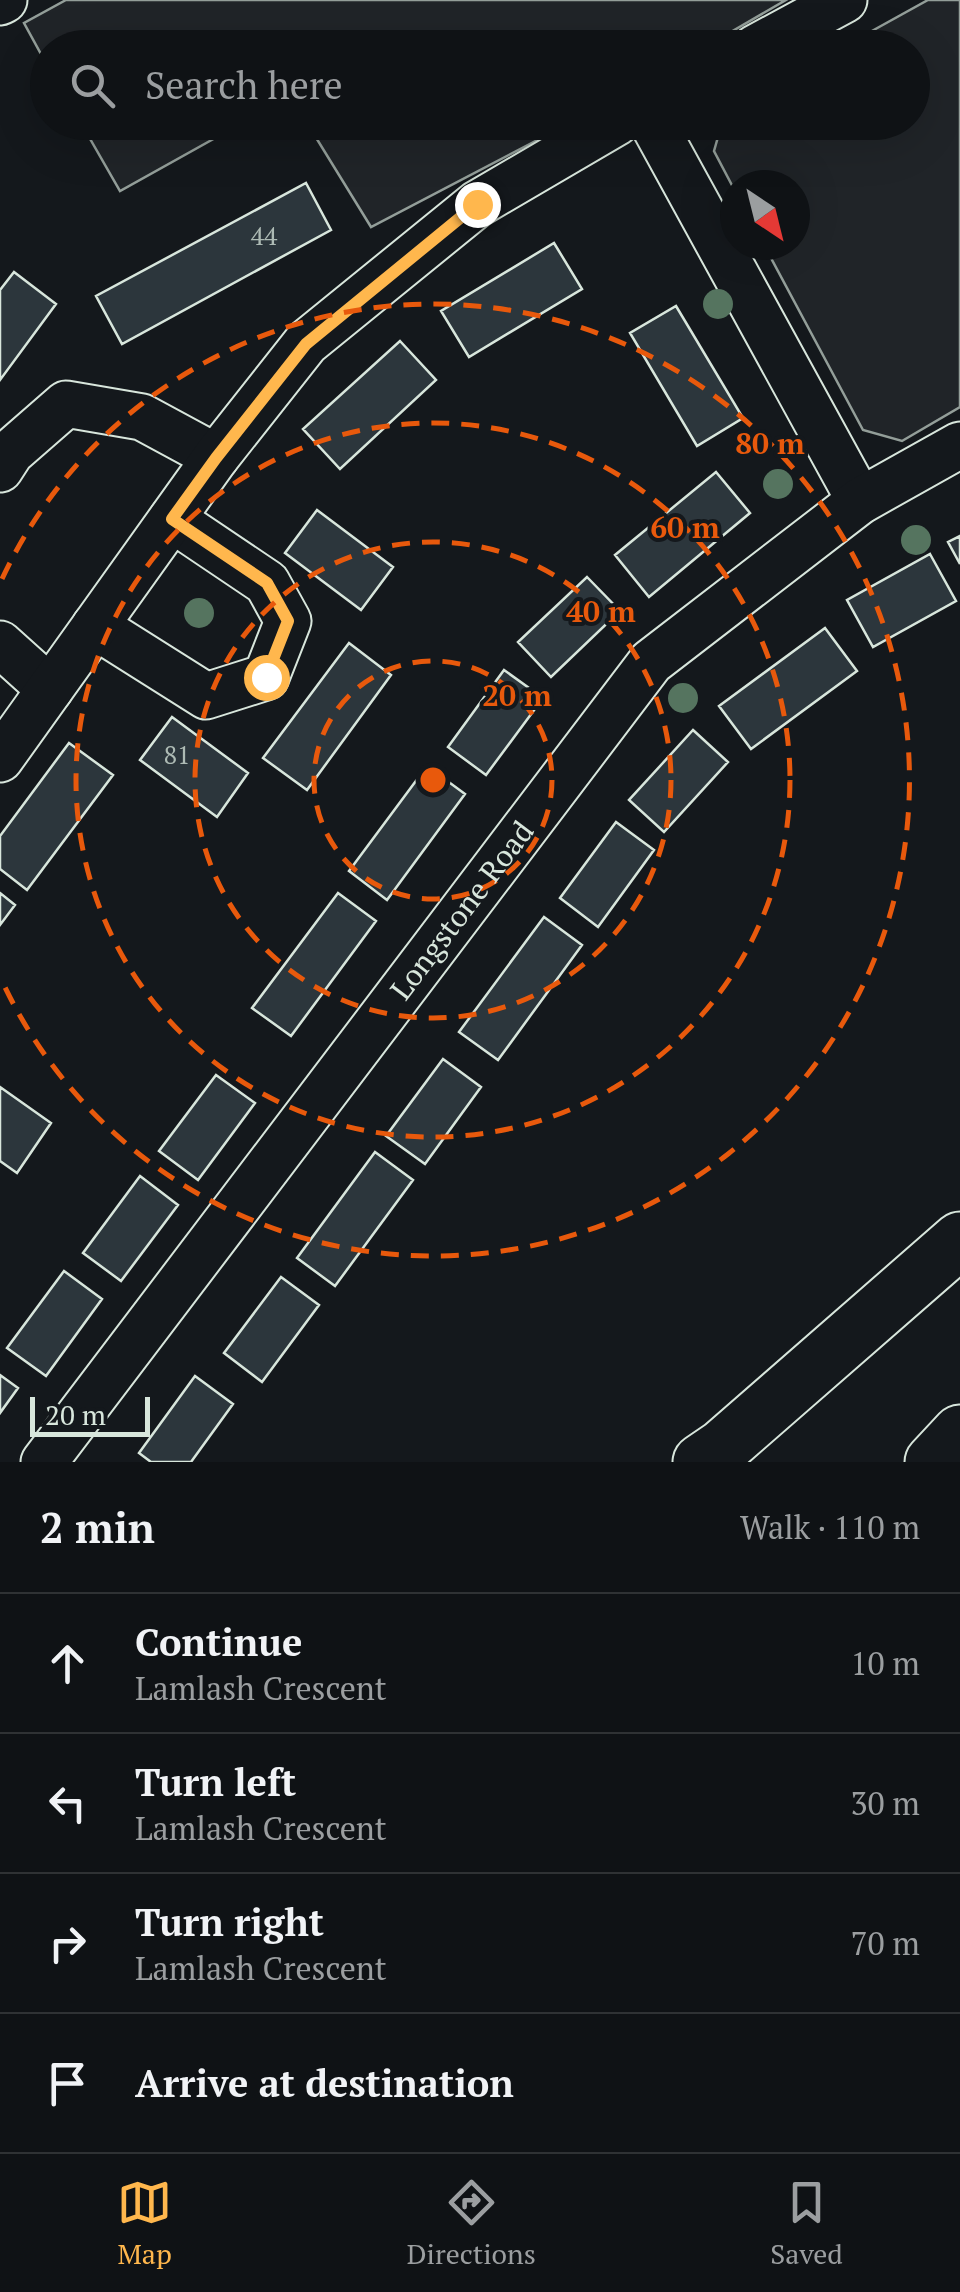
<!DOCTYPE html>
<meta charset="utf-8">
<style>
:root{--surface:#0f1215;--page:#1d2022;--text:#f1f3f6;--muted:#9b9ea0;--line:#2f3234;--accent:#ffb74d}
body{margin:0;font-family:"PT Serif",serif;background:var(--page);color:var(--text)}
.compass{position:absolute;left:720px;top:170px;width:90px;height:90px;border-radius:50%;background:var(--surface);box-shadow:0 10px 40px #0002;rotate:145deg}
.scale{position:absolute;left:30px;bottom:25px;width:120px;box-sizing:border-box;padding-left:10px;border:5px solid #d8e6dc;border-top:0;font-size:28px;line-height:35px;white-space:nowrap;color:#d8e6dc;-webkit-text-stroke:8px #14181c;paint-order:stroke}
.stop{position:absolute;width:30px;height:30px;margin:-22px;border:8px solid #ffb74d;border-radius:50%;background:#fff}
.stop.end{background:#ffb74d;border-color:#fff;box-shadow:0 2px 10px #0008}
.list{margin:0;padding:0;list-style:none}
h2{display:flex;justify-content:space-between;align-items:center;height:130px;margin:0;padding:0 40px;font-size:42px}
h2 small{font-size:32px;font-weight:400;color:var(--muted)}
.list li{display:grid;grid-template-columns:65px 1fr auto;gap:30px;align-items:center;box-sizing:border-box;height:140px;padding:0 40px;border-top:2px solid var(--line)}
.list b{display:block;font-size:38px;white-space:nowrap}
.list p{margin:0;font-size:32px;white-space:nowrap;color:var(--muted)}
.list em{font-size:32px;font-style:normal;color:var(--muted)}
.icon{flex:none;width:55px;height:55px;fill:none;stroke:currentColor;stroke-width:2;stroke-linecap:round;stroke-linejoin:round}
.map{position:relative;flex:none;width:960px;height:1462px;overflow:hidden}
.search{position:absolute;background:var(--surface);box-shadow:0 10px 40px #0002;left:30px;right:30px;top:30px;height:110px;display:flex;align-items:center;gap:25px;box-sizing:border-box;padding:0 35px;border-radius:55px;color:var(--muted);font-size:38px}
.sheet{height:690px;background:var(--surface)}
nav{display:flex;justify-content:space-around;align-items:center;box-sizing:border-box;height:140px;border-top:2px solid var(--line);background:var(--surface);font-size:28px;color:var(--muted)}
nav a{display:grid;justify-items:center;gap:5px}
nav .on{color:var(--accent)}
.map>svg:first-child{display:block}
</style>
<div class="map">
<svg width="960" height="1462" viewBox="0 0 960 1462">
<rect width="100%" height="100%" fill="#14181c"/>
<path fill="#202428" stroke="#939e99" stroke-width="2.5" d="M66 0H786L705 47 48 48 47 65 24 23Z
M928 0H960V407L902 441 863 430 764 245H795V185H735V191L714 151 722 123 912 122V48L843 47Z
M81 123H242L120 191Z
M307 123H570L371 227Z"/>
<path fill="#2c363c" stroke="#d8e6dc" stroke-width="2.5" d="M306 183 331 230 122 344 96 296Z
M554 243 582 289 469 357 441 311Z
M14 272 56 304 0 380V290Z
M676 306 743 418 697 446 630 333Z
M400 341 436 380 340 469 303 429Z
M716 472 750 513 649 597 615 555Z
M317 510 393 567 361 610 285 553Z
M960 536V564L948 542Z
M930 554 956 601 873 647 847 600Z
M587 577 620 611 551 677 518 642Z
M825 628 857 671 751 749 719 706Z
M349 643 391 675 307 790 263 758Z
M504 670 543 698 486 775 448 747Z
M172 717 248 773 217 817 140 760Z
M693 730 728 762 664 832 629 800Z
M69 743 113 775 27 890 0 869V836Z
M427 766 465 794 387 900 349 871Z
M616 822 654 850 598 927 560 898Z
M0 893 15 905 0 925Z
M338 893 376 921 291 1036 252 1008Z
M544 917 582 945 498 1060 459 1032Z
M443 1059 481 1087 425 1164 386 1136Z
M216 1075 255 1103 198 1180 159 1151Z
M0 1087 51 1123 17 1173 0 1161Z
M375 1152 413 1180 335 1286 297 1258Z
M140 1176 178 1205 121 1281 83 1253Z
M64 1271 102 1299 46 1376 7 1348Z
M281 1277 319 1305 262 1382 224 1353Z
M0 1375 18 1388 0 1413Z
M195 1376 233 1404 191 1462H151L139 1453Z"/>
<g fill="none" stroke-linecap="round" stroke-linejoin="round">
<defs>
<g id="minor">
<path d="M0 2 4 0"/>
<path d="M755 48 844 0"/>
<path d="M652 122 860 501"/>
<path d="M0 469 11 452 66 404 142 417 216 457"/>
<path d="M95 626 206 696 266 677 288 621 267 583 172 519"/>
<path d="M0 644 50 689"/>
<path d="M0 759 216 457 306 343 477 204 617 122"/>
<path id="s1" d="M44 1462 651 662 860 501 960 445"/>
</g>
<path id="highway" d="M701 1462 723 1447 960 1240
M933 1462 960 1433"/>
</defs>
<use href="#minor" stroke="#d8e6dc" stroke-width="49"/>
<use href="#highway" stroke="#d8e6dc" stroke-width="59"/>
<use href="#minor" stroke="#14181c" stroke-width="45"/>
<use href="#highway" stroke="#14181c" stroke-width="55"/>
</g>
<g fill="#55745f">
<circle cx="718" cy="304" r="15"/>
<circle cx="778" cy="484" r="15"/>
<circle cx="916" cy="540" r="15"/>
<circle cx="199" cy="613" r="15"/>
<circle cx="683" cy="698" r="15"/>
</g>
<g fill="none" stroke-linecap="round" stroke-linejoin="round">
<path stroke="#ffb74d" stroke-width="12" d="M266 677 288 621 267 583 172 519 216 458 306 344 477 204"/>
</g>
<g fill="none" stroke="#e8590c" stroke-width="5" stroke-dasharray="18 12">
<circle cx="433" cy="780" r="119"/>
<circle cx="433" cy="780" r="238"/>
<circle cx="433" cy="780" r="357"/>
<path d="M2 579A476 476 0 1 1 2 981"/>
</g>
<g text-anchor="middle" stroke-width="8" stroke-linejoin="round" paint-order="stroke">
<g font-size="25" fill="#adbab4">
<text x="264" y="245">44</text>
<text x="177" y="764">81</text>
</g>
<g font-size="30" fill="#d8e6dc" stroke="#14181c">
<text dy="10" stroke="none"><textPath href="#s1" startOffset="692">Longstone Road</textPath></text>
</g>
</g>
<circle cx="433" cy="780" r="15" fill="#e8590c" stroke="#14181c" stroke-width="5"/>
<g font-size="30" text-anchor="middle" font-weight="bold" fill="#e8590c" stroke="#14181c" stroke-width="8" stroke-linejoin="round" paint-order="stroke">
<text x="770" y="454">80 m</text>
<text x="685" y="538">60 m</text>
<text x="601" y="622">40 m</text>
<text x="517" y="706">20 m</text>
</g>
</svg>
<svg class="compass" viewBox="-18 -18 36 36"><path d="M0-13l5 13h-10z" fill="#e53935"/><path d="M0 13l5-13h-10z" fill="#9b9ea0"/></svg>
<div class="scale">20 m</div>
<div class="stop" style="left:266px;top:677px"></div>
<div class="stop end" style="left:477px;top:204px"></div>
<div class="search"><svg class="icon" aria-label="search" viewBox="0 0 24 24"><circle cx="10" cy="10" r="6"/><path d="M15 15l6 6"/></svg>Search here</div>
</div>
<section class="sheet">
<h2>2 min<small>Walk · 110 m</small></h2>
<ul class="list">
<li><svg class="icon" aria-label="ahead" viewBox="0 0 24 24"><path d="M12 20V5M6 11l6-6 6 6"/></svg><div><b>Continue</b><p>Lamlash Crescent</p></div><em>10 m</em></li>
<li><svg class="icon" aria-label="left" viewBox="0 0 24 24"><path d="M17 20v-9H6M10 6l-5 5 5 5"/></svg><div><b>Turn left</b><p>Lamlash Crescent</p></div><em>30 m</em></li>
<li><svg class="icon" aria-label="right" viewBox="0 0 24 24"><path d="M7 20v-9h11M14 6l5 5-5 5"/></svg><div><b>Turn right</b><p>Lamlash Crescent</p></div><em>70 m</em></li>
<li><svg class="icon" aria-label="arrive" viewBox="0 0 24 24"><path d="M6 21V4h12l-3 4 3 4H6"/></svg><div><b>Arrive at destination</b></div></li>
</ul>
</section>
<nav>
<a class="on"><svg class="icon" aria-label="map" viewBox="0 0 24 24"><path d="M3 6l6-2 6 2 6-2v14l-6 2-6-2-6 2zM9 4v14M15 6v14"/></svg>Map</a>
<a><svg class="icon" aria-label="directions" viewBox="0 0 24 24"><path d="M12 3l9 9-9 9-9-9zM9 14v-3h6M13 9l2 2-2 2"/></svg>Directions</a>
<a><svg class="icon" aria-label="saved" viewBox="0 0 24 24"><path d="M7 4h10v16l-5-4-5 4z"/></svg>Saved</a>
</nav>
